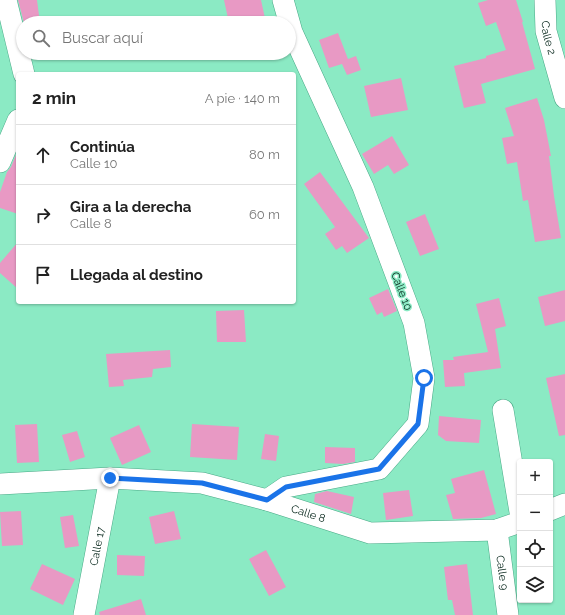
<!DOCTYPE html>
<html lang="es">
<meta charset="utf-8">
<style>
:root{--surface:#fff;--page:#f2f2f2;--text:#222;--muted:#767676;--line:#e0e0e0}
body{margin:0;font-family:Raleway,sans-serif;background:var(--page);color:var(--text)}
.controls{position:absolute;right:12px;bottom:12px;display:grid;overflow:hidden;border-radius:4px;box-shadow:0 1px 3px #0004}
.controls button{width:36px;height:36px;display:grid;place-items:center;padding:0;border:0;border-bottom:1px solid var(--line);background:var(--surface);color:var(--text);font:20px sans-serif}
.stop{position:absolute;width:12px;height:12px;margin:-9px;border:3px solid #1a73e8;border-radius:50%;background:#fff}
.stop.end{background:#1a73e8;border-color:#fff;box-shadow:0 1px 4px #0008}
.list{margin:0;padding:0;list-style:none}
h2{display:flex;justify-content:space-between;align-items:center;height:52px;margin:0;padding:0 16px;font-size:17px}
h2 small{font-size:13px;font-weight:400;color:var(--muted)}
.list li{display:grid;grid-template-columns:26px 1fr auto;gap:12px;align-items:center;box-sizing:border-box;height:60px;padding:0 16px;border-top:1px solid var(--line)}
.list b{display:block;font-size:15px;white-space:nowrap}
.list p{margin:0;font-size:13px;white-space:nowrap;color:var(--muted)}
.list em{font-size:13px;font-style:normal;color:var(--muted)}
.icon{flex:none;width:22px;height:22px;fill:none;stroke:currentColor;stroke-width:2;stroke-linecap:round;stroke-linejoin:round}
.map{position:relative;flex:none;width:565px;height:615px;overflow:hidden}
.search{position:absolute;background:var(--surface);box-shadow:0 1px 3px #0004;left:16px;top:16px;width:280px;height:44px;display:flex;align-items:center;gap:10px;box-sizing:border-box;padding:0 14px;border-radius:22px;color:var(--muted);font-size:15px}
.panel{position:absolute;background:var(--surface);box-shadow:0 1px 3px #0004;left:16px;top:72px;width:280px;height:232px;border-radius:4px}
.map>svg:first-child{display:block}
</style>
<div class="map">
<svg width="565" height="615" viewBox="0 0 565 615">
<rect width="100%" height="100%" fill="#8beac4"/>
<path fill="#e899c4" d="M18 0H37L40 23H24Z
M224 0H261L266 23H229Z
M488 0H516L523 22H522L535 69 481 84 486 103 464 108 454 66 486 58V56L506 50 496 22 486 26 478 3Z
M338 33 348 59 356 56 361 70 347 75 342 64 329 68 319 40Z
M401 78 408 110 371 117 364 86Z
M537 98 544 120 551 156H549L554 196 561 238 535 242 528 200 523 201 517 162 507 164 502 138 514 136 505 108Z
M392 136 409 165 394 174 388 165 374 174 362 154Z
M18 150V214L0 208V192L7 172 11 167Z
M320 172 369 238 347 253 342 246 336 250 325 234 335 227 304 184Z
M425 214 439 249 420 256 406 222Z
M18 242V289L0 273V263Z
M388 289 397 311 384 317 382 312 377 315 369 298Z
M565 290V321L545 326 538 297Z
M499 298 506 326 495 329 501 368 464 373 465 386 445 387 443 360H454L453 357 488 352 476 304Z
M244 310 246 342H217L216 311Z
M170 350 171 367 153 369 152 377 123 380 124 386 109 387 106 354Z
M565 374V435L559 436 546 378Z
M439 416 481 420 479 443 446 441 438 435Z
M37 424 39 462 17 463 15 425Z
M192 424 239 427 237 460 190 457Z
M139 425 151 452 122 465 110 438Z
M77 431 85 457 70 462 62 435Z
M265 434 279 436 276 461 261 459Z
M325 447 355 448V462L343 464 325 463Z
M484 470 496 514 481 518 453 519 446 495 455 493 451 479Z
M409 490 413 516 386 520 383 493Z
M327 491 354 497 351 514 314 502 315 494Z
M21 511 23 545 2 546 0 512Z
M174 511 181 539 155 544 149 517Z
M73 515 79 546 65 548 60 517Z
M266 550 286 587 269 596 249 559Z
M117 555 145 556 144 576 117 575Z
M42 564 75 579 63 605 30 589Z
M467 564 473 615H455L452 600H448L444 567Z
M141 599 146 615H100L99 612Z"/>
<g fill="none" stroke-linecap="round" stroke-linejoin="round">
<defs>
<g id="minor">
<path d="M6 0 24 74"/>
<path id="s1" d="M545 0 546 31 565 98"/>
<path d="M0 162 18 120"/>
<path d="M503 410 520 512"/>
<path id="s2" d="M0 484 110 478 202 483 267 500 370 533 497 530 520 522"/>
<path d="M267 500 286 487 379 469 418 424 424 378 414 323 363 187 292 32 283 0"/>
<path d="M550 510 565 504"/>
<path id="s3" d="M497 530 508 615"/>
<path id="s4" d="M84 615 110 478"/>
</g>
</defs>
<use href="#minor" stroke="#48a986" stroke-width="22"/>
<use href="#minor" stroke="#fff" stroke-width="21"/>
</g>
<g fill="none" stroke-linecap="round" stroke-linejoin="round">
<path stroke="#1a73e8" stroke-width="5" d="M110 478 202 483 267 500 286 487 379 469 418 424 424 378"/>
</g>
<g text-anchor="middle" stroke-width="3" stroke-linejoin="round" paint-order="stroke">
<g font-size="11" fill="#05251a" stroke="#8beac4">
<text dy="4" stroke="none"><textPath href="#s1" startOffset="38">Calle 2</textPath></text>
<text transform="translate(402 291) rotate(69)" y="4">Calle 10</text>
<text dy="4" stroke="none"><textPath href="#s2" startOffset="313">Calle 8</textPath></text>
<text dy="4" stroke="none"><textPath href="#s4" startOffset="70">Calle 17</textPath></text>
<text dy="4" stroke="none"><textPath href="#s3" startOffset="43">Calle 9</textPath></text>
</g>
</g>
</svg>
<div class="controls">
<button>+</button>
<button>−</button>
<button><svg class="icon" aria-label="locate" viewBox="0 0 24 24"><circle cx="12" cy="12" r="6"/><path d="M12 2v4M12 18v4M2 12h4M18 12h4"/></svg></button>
<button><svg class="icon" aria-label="layers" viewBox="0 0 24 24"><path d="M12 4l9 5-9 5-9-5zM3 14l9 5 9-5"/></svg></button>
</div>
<div class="stop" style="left:424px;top:378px"></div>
<div class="stop end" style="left:110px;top:478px"></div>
<div class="search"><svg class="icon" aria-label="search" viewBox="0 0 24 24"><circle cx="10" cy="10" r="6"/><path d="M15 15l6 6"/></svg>Buscar aquí</div>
<section class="panel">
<h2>2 min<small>A pie · 140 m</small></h2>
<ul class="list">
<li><svg class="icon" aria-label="ahead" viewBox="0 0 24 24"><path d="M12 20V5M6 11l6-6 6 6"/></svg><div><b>Continúa</b><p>Calle 10</p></div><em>80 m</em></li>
<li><svg class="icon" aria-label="right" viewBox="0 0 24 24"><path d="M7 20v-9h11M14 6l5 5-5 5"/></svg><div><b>Gira a la derecha</b><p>Calle 8</p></div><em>60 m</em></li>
<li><svg class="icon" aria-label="arrive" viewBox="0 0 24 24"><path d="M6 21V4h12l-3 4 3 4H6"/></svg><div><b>Llegada al destino</b></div></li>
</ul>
</section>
</div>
